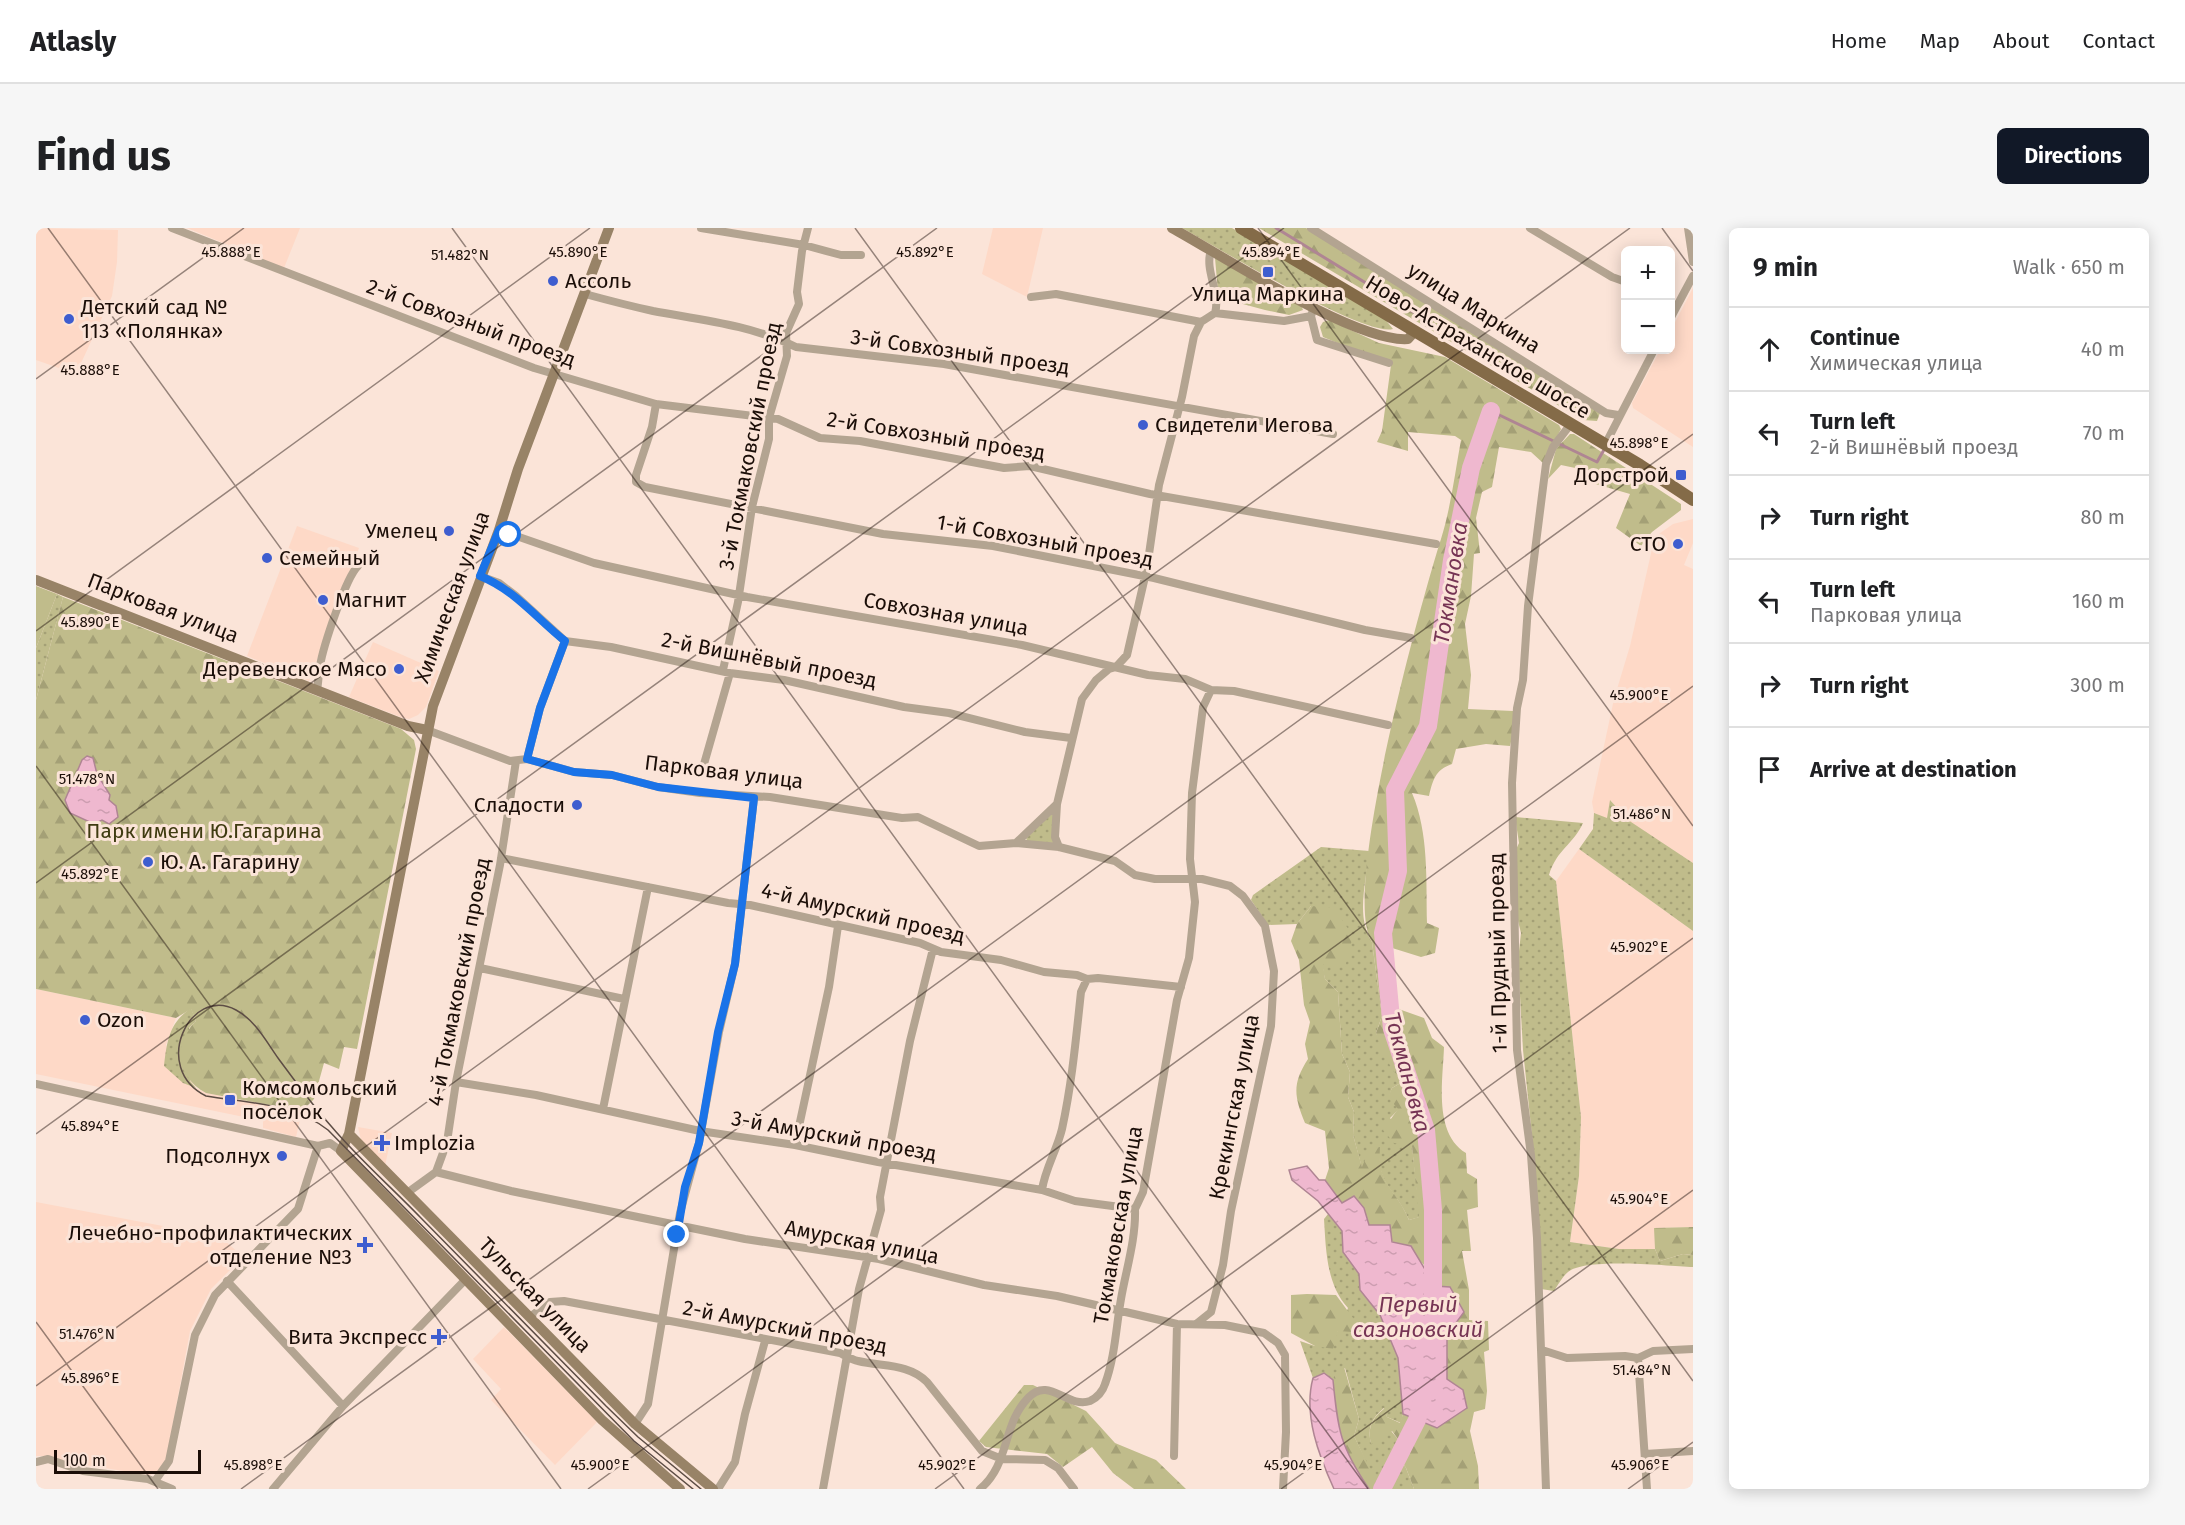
<!DOCTYPE html>
<meta charset="utf-8">
<style>
:root{--surface:#fff;--page:#f6f6f6;--text:#202124;--muted:#757577;--line:#e0e0e0;--accent:#111827}
body{margin:0;font-family:"Fira Sans",sans-serif;background:var(--page);color:var(--text)}
.controls{position:absolute;right:18px;top:18px;display:grid;overflow:hidden;border-radius:9px;box-shadow:0 3px 15px #0003}
.controls button{width:54px;height:54px;display:grid;place-items:center;padding:0;border:0;border-bottom:2px solid var(--line);background:var(--surface);color:var(--text);font:30px sans-serif}
.scale{position:absolute;left:18px;bottom:15px;width:147px;box-sizing:border-box;padding-left:6px;border:3px solid #1b0e08;border-top:0;font-size:16px;line-height:21px;white-space:nowrap;color:#1b0e08;-webkit-text-stroke:4px #fbe4d8;paint-order:stroke}
.stop{position:absolute;width:18px;height:18px;margin:-14px;border:4px solid #1a73e8;border-radius:50%;background:#fff}
.stop.end{background:#1a73e8;border-color:#fff;box-shadow:0 2px 6px #0008}
.list{margin:0;padding:0;list-style:none}
h2{display:flex;justify-content:space-between;align-items:center;height:78px;margin:0;padding:0 24px;font-size:26px}
h2 small{font-size:20px;font-weight:400;color:var(--muted)}
.list li{display:grid;grid-template-columns:39px 1fr auto;gap:18px;align-items:center;box-sizing:border-box;height:84px;padding:0 24px;border-top:2px solid var(--line)}
.list b{display:block;font-size:22px;white-space:nowrap}
.list p{margin:0;font-size:20px;white-space:nowrap;color:var(--muted)}
.list em{font-size:20px;font-style:normal;color:var(--muted)}
.icon{flex:none;width:33px;height:33px;fill:none;stroke:currentColor;stroke-width:2;stroke-linecap:round;stroke-linejoin:round}
.map{position:relative;flex:none;width:1657px;height:1261px;overflow:hidden;border-radius:9px}
header{display:flex;align-items:center;gap:36px;box-sizing:border-box;height:84px;padding:0 30px;background:var(--surface);border-bottom:2px solid var(--line)}
header strong{font-size:28px}
nav{display:flex;gap:33px;margin-inline-start:auto;font-size:21px}
.intro{display:flex;align-items:center;justify-content:space-between;box-sizing:border-box;height:144px;padding:0 36px}
h1{margin:0;font-size:42px}
.button{padding:15px 27px;border-radius:9px;background:var(--accent);color:#fff;font-size:21px;font-weight:700}
main{display:flex;gap:36px;padding:0 36px}
aside{flex:1;background:var(--surface);border-radius:9px;box-shadow:0 3px 15px #0003}
.map>svg:first-child{display:block}
</style>
<header>
<strong>Atlasly</strong>
<nav><a>Home</a><a>Map</a><a>About</a><a>Contact</a></nav>
</header>
<div class="intro"><h1>Find us</h1><a class="button">Directions</a></div>
<main>
<div class="map">
<svg width="1657" height="1261" viewBox="0 0 1657 1261">
<defs>
<pattern id="grass-dots" width="8" height="8" patternUnits="userSpaceOnUse" patternTransform="scale(1.5)"><rect width="8" height="8" fill="#c0bc8b"/><path d="M2 2h.1M6 6h.1" fill="none" stroke="#a4a076" stroke-width="1.8" stroke-linecap="round"/></pattern>
<pattern id="forest-firs" width="22" height="20" patternUnits="userSpaceOnUse" patternTransform="scale(1.5)"><rect width="22" height="20" fill="#c0bc8b"/><path d="M5 1l3.5 6h-7zM16 11l3.5 6h-7z" fill="#a4a076"/></pattern>
<pattern id="water-ripples" width="26" height="14" patternUnits="userSpaceOnUse" patternTransform="scale(1.5)"><rect width="26" height="14" fill="#efb8cf"/><path d="M2 4q2-2 4 0t4 0M15 11q2-2 4 0t4 0" fill="none" stroke="#cc9db0"/></pattern>
</defs>
<rect width="100%" height="100%" fill="#fbe4d8"/>
<path fill="#fed9c7" d="M0 0 82 2 81 34 76 68 40 146 0 132Z
M151 0H264L248 40Z
M957 0H1007L991 69 946 46Z
M1657 60V219L1597 180 1596 175 1624 122H1634L1635 102Z
M1657 291V315L1648 337 1657 341V635L1591 592 1575 573 1571 591 1558 585 1556 574 1578 471 1594 418 1616 321 1620 308 1637 296Z
M261 298 323 320 273 453 211 428Z
M337 414 403 443 390 479 382 487 373 491 367 490 313 469Z
M1543 621 1657 703V999L1619 1000V1021H1583L1534 1014 1543 948 1545 889 1520 653Z
M0 761 140 790 130 817 160 860 170 865 266 883 260 909 227 900V893L0 846Z
M322 899 356 905 349 938 325 912Z
M0 974 185 1009 207 1029 175 1061 154 1103 130 1234 124 1242 114 1247 42 1236 12 1228H0Z
M468 1099 561 1194 519 1237 455 1172 465 1161 437 1131Z"/>
<path fill="url(#grass-dots)" d="M1146 0H1196L1349 91 1357 101C1329 110 1179 18 1146 0Z
M21 366 27 369 0 472V420Z
M1574 572 1592 592 1657 635V703L1543 621 1557 601 1558 585 1571 590Z
M1017 585 1019 615 991 614 990 609Z
M1479 589 1547 595C1537 617 1521 621 1513 647L1520 653 1545 889 1543 948 1534 1014 1583 1021H1619L1624 1033 1647 1026 1657 1027V1039C1632 1038 1549 1029 1532 1044 1526 1049 1522 1057 1518 1063L1505 1061 1498 927 1487 822 1482 732 1485 705 1480 685 1478 626 1483 615Z
M1285 619 1333 623C1331 651 1319 689 1336 714L1346 788 1340 805 1368 853 1356 860 1353 869 1363 881 1354 890 1376 918 1384 989 1373 992C1360 961 1341 958 1343 919L1326 940 1317 907 1318 884 1312 869 1314 844 1306 826 1302 764 1289 751 1275 678 1261 696 1232 697 1215 672 1217 667Z
M155 780 160 793 153 800 154 853 160 860 147 855 128 838C131 813 133 795 155 780Z
M1292 986 1306 1003 1307 1024 1323 1046 1324 1062 1344 1087 1362 1130 1367 1186 1365 1195 1351 1189 1348 1180C1336 1190 1331 1200 1335 1215L1355 1203 1362 1211 1361 1226 1370 1240 1378 1261H1344L1341 1258 1318 1208 1323 1191 1309 1140 1300 1145 1297 1152 1288 1145 1277 1150 1264 1113 1279 1118 1302 1103 1312 1080C1290 1056 1290 1021 1288 991Z"/>
<path fill="url(#forest-firs)" d="M1223 0H1270L1564 185 1561 193 1547 192Z
M1179 30 1265 77 1267 82 1253 87 1229 82 1192 72 1182 64Z
M1293 92 1343 115 1409 129 1523 197 1525 201 1507 235 1495 224 1463 219 1456 259 1446 264 1440 290 1444 325 1438 326 1435 368 1429 396 1435 447 1432 481 1477 483 1479 497 1474 518 1450 516 1420 521 1416 536C1399 542 1397 552 1393 568L1376 565C1393 605 1390 652 1391 695L1403 700 1399 725 1385 729 1353 719 1357 779 1388 790 1396 810 1408 819C1407 852 1397 905 1430 925L1431 945 1441 951 1442 979 1431 982 1435 1023H1426L1433 1062V1092L1452 1093 1453 1122 1448 1124 1451 1163 1449 1181 1438 1184 1434 1203 1442 1238 1443 1261H1378L1370 1240 1361 1226 1362 1211 1356 1203 1349 1210 1335 1216C1331 1200 1336 1190 1349 1180L1351 1189 1364 1195 1367 1186 1401 1200 1427 1162 1411 1151C1411 1115 1411 1070 1389 1038 1381 1028 1345 1007 1333 997L1328 980 1318 968 1306 976 1289 952 1293 940 1289 903 1269 895C1258 868 1256 856 1272 831L1269 816 1274 794 1268 777 1263 732 1255 713 1261 696 1275 678 1298 680 1317 708 1309 739 1287 736 1289 751 1302 764 1306 826 1314 844 1312 869 1318 884 1317 907 1326 939 1334 920 1344 919C1341 958 1360 960 1373 992L1383 989 1376 918 1358 915 1347 902 1362 881 1352 869 1356 860 1368 853 1367 848 1359 845 1348 828 1340 805 1346 788 1336 714C1304 667 1385 374 1405 311 1415 279 1419 244 1425 212L1419 208 1372 204V223L1341 214 1346 203 1355 137 1287 109 1284 99 1287 94Z
M1534 206H1538L1645 276V282L1616 304 1605 318 1580 300 1594 266 1542 251 1544 241 1525 237 1512 251 1520 221Z
M27 369 365 501 378 512 380 521 321 821 308 819 303 841 288 835 278 871 266 883 170 865C141 850 136 816 160 793L155 781 140 790 0 761V472Z
M1657 999V1027L1647 1026 1624 1033 1619 1021 1618 1000Z
M1271 1066 1300 1067 1320 1094 1317 1104 1302 1103 1297 1121 1279 1118 1255 1105V1067Z
M1308 1139 1323 1191 1318 1208 1344 1261H1333C1304 1222 1302 1198 1297 1152L1299 1145Z
M988 1157H997L1050 1183 1079 1215 1120 1232 1150 1261H1098L1077 1245 1056 1219 1027 1239 1011 1226 950 1219 943 1213Z"/>
<path fill="#c0bc8b" d="M0 358 21 366 0 420Z"/>
<path fill="url(#water-ripples)" stroke="#af8593" stroke-width="1.5" d="M51 528 57 530 61 546 74 567 73 572 80 578 82 589 73 596 66 592 58 596 34 585 29 572 46 532Z
M1271 938 1283 952H1289L1306 975 1318 968 1328 980 1333 997H1354L1356 1014 1375 1018 1399 1058 1414 1059 1428 1084 1411 1107V1151L1427 1162 1431 1180 1401 1200 1367 1186 1362 1130 1344 1087 1324 1062 1323 1046 1307 1024 1306 1003 1282 973 1256 952 1253 942Z
M1288 1145 1297 1152C1302 1203 1304 1218 1333 1261H1298C1283 1228 1267 1187 1277 1150Z"/>
<g fill="none" stroke-linecap="round" stroke-linejoin="round">
<path stroke="#af8593" stroke-width="3" d="M1240 0 1392 93
M1455 183 1561 234 1569 220"/>
<path stroke="#efb8cf" stroke-width="18" d="M1397 1082V982L1390 902 1356 801 1347 705 1362 643 1359 562 1392 498 1416 332 1435 240 1455 183
M1346 1261 1381 1192 1387 1169"/>
<path stroke="#b3a491" stroke-width="8" d="M136 0 498 140 620 176 742 191 784 210 824 213 968 240 994 238 1114 266 1400 316
M665 0 768 17 805 27H825
M1275 0 1570 185 1582 187
M1494 0 1576 49 1590 54
M1652 0 1657 34
M549 66C571 72 594 78 617 83 666 92 715 97 760 119L908 136 1297 206
M995 69 1020 66 1165 94
M1179 85 1248 93 1275 88 1278 79
M1275 88 1281 112 1353 135
M1634 91 1657 48
M620 176 616 199 600 247V254L609 259 847 306 957 318 1118 350 1329 402 1375 410
M1569 217 1618 122
M463 302 558 335 711 369 986 417 1112 447 1149 451 1175 462 1198 463 1352 497
M444 348 463 355 480 368 529 413 575 419 694 445 748 452 868 479 913 485 989 504 1035 510
M687 442 702 374 716 279 733 211V190L751 128 750 105 763 76 761 64 766 23 772 0
M281 461C283 453 282 446 284 438 287 419 310 349 322 338
M391 502 474 533 491 531 538 544 576 547 622 559 664 565 734 569 866 590 882 589 943 618 980 615 1023 619 1079 633 1099 647 1119 651H1166L1194 658 1207 668 1229 698 1238 743 1235 798 1195 983 1187 1037 1175 1084 1160 1096
M491 531 504 480 529 413
M668 536 694 445
M1021 576 1019 609 1023 619
M980 615 1021 576 1046 471 1060 452 1073 441 1080 439 1091 427 1111 340 1123 257 1146 169 1158 108 1165 94 1179 85C1185 64 1168 43 1175 22
M465 630 692 675 714 677 884 715 905 724 965 732 1008 744 1041 747 1051 751 1062 750 1145 759
M444 740 588 771
M420 854 500 867 664 903 759 917 842 934 1006 962 1039 973 1099 981
M0 856 282 918 294 915 305 923
M567 881 612 659
M759 917 793 759 802 698
M400 944 475 963 709 1011 843 1031 948 1057 1021 1068 1141 1096 1189 1097 1228 1105 1242 1115 1249 1127 1250 1204 1247 1261
M1006 962C1009 941 1021 922 1026 901 1036 855 1040 810 1045 764L1051 751
M371 965 400 944 411 914 420 854 464 637 480 533
M191 1053 307 1178
M494 1089 514 1074 528 1073 804 1125C810 1128 816 1132 822 1133 846 1139 872 1135 891 1154L946 1223 966 1231 1009 1232 1022 1240 1038 1261
M1506 1122 1531 1130 1589 1128 1602 1130 1617 1123 1657 1121
M1602 1130 1611 1261
M599 1196 612 1176 644 985 663 915 683 804 699 736 718 570
M1609 1226 1657 1223
M1138 1228 1141 1096
M0 1234 12 1231 47 1243 112 1251 136 1261
M119 1253 133 1233 159 1107 179 1067 262 981 282 918
M237 1261 307 1178 429 1052
M682 1261 699 1234 709 1186 729 1113
M787 1261 823 1061 845 982 844 969 874 813 897 721
M944 1261C974 1236 966 1197 992 1170 1013 1147 1031 1181 1054 1173 1061 1170 1067 1163 1069 1156 1079 1129 1080 1099 1085 1071 1090 1042 1100 1011 1099 981L1107 964 1141 772 1153 730 1159 674 1154 631 1156 565 1167 479 1175 462
M1510 1261 1501 1010 1495 927 1481 822 1476 555 1481 480 1487 452 1492 378 1510 236 1517 219 1534 197"/>
<path stroke="#988367" stroke-width="10" d="M573 0 482 241 463 302 397 478 313 906 305 923 566 1192 644 1261
M1136 0C1187 28 1320 115 1372 111L1379 103
M0 352 372 498 391 502
M313 906 599 1196 677 1261"/>
<path stroke="#846b48" stroke-width="12" d="M1205 0 1604 237 1657 272"/>
<path stroke="#5d4d45" stroke-width="1.5" d="M657 1261 598 1213 292 902C258 875 211 875 170 868 114 840 154 757 200 782 219 792 230 813 242 830 259 853 276 877 295 898 322 930 355 959 384 989 446 1052 508 1115 570 1178L602 1209 665 1261"/>
</g>
<g fill="none" stroke-linecap="round" stroke-linejoin="round">
<path stroke="#1a73e8" stroke-width="8" d="M473 307 463 302 444 348C479 362 500 390 529 413L504 480 491 531 538 544 576 547 622 559 718 570 699 736 682 804 663 915 649 959 641 1007"/>
</g>
<path fill="none" stroke="#1b0e08" stroke-width="1.5" stroke-opacity="0.45" d="M12 0 928 1261M416 0 1332 1261M819 0 1657 1153M1222 0 1657 598M1626 0 1657 43M0 151 208 0M0 403 554 0M0 538 525 1261M0 655 901 0M0 906 1248 0M0 1094 122 1261M0 1158 1594 0M205 1261 1657 206M552 1261 1657 458M899 1261 1657 710M1245 1261 1657 962M1592 1261 1657 1214"/>
<g fill="#3e5dcf" stroke="#fbe4d8" stroke-width="2">
<rect x="1226" y="38" width="12" height="12" rx="3"/>
<circle cx="517" cy="53" r="6"/>
<circle cx="33" cy="91" r="6"/>
<circle cx="1107" cy="197" r="6"/>
<rect x="1639" y="241" width="12" height="12" rx="3"/>
<circle cx="413" cy="303" r="6"/>
<circle cx="1642" cy="316" r="6"/>
<circle cx="231" cy="330" r="6"/>
<circle cx="287" cy="372" r="6"/>
<circle cx="363" cy="441" r="6"/>
<circle cx="541" cy="577" r="6"/>
<circle cx="112" cy="634" r="6"/>
<circle cx="49" cy="792" r="6"/>
<rect x="188" y="866" width="12" height="12" rx="3"/>
<path d="M343 906h6v6h6v6h-6v6h-6v-6h-6v-6h6z"/>
<circle cx="246" cy="928" r="6"/>
<path d="M326 1008h6v6h6v6h-6v6h-6v-6h-6v-6h6z"/>
<path d="M400 1100h6v6h6v6h-6v6h-6v-6h-6v-6h6z"/>
</g>
<g text-anchor="middle" stroke-width="6" stroke-linejoin="round" paint-order="stroke">
<g font-size="21" fill="#1b0e08" stroke="#fbe4d8" text-anchor="start">
<text x="529" y="60">Ассоль</text>
<text x="1232" y="73" text-anchor="middle">Улица Маркина</text>
<text x="45" y="86">Детский сад №<tspan x="45" dy="24">113 «Полянка»</tspan></text>
<text x="1119" y="204">Свидетели Иегова</text>
<text x="1633" y="254" text-anchor="end">Дорстрой</text>
<text x="401" y="310" text-anchor="end">Умелец</text>
<text x="1630" y="323" text-anchor="end">СТО</text>
<text x="243" y="337">Семейный</text>
<text x="299" y="379">Магнит</text>
<text x="351" y="448" text-anchor="end">Деревенское Мясо</text>
<text x="529" y="584" text-anchor="end">Сладости</text>
<text x="124" y="641">Ю. А. Гагарину</text>
<text x="61" y="799">Ozon</text>
<text x="206" y="867">Комсомольский<tspan x="206" dy="24">посёлок</tspan></text>
<text x="358" y="922">Implozia</text>
<text x="234" y="935" text-anchor="end">Подсолнух</text>
<text x="316" y="1012" text-anchor="end">Лечебно-профилактических<tspan x="316" dy="24">отделение №3</tspan></text>
<text x="391" y="1116" text-anchor="end">Вита Экспресс</text>
</g>
<g font-size="21" fill="#1b0e08" stroke="#fbe4d8">
<text transform="translate(1438 80) rotate(32)" y="7">улица Маркина</text>
<text transform="translate(435 95) rotate(20)" y="7">2-й Совхозный проезд</text>
<text transform="translate(1442 119) rotate(31)" y="7">Ново-Астраханское шоссе</text>
<text transform="translate(924 124) rotate(8)" y="7">3-й Совхозный проезд</text>
<text transform="translate(900 208) rotate(9)" y="7">2-й Совхозный проезд</text>
<text transform="translate(714 218) rotate(-79)" y="7">3-й Токмаковский проезд</text>
<text transform="translate(1009 313) rotate(10)" y="7">1-й Совхозный проезд</text>
<text transform="translate(416 369) rotate(-70)" y="7">Химическая улица</text>
<text transform="translate(127 380) rotate(21)" y="7">Парковая улица</text>
<text transform="translate(910 386) rotate(10)" y="7">Совхозная улица</text>
<text transform="translate(733 432) rotate(11)" y="7">2-й Вишнёвый проезд</text>
<text transform="translate(688 544) rotate(7)" y="7">Парковая улица</text>
<text transform="translate(827 685) rotate(13)" y="7">4-й Амурский проезд</text>
<text transform="translate(1462 725) rotate(-91)" y="7">1-й Прудный проезд</text>
<text transform="translate(423 754) rotate(-79)" y="7">4-й Токмаковский проезд</text>
<text transform="translate(1198 879) rotate(-79)" y="7">Крекингская улица</text>
<text transform="translate(798 908) rotate(10)" y="7">3-й Амурский проезд</text>
<text transform="translate(1082 997) rotate(-80)" y="7">Токмаковская улица</text>
<text transform="translate(826 1014) rotate(11)" y="7">Амурская улица</text>
<text transform="translate(499 1067) rotate(46)" y="7">Тульская улица</text>
<text transform="translate(749 1099) rotate(11)" y="7">2-й Амурский проезд</text>
</g>
<g font-size="21" fill="#3f3b11" stroke="#fbe4d8">
<text x="168" y="610">Парк имени Ю.Гагарина</text>
</g>
<g font-size="22" font-style="italic" fill="#763454" stroke="#fbe4d8">
<text transform="translate(1414 355) rotate(-81)" y="8">Токмановка</text>
<text transform="translate(1372 844) rotate(75)" y="8">Токмановка</text>
<text x="1382" y="1084">Первый<tspan x="1382" dy="25">сазоновский</tspan></text>
</g>
</g>
<g font-size="15" text-anchor="middle" fill="#1b0e08" stroke="#fbe4d8" stroke-width="6" stroke-linejoin="round" paint-order="stroke">
<text x="195" y="29">45.888°E</text>
<text x="542" y="29">45.890°E</text>
<text x="889" y="29">45.892°E</text>
<text x="1235" y="29">45.894°E</text>
<text x="424" y="32">51.482°N</text>
<text x="54" y="147">45.888°E</text>
<text x="1603" y="220">45.898°E</text>
<text x="54" y="399">45.890°E</text>
<text x="1603" y="472">45.900°E</text>
<text x="51" y="556">51.478°N</text>
<text x="1606" y="591">51.486°N</text>
<text x="54" y="651">45.892°E</text>
<text x="1603" y="724">45.902°E</text>
<text x="54" y="903">45.894°E</text>
<text x="1603" y="976">45.904°E</text>
<text x="51" y="1111">51.476°N</text>
<text x="1606" y="1147">51.484°N</text>
<text x="54" y="1155">45.896°E</text>
<text x="217" y="1242">45.898°E</text>
<text x="564" y="1242">45.900°E</text>
<text x="911" y="1242">45.902°E</text>
<text x="1257" y="1242">45.904°E</text>
<text x="1604" y="1242">45.906°E</text>
</g>
</svg>
<div class="controls">
<button>+</button>
<button>−</button>
</div>
<div class="scale">100 m</div>
<div class="stop" style="left:473px;top:307px"></div>
<div class="stop end" style="left:641px;top:1007px"></div>
</div>
<aside>
<h2>9 min<small>Walk · 650 m</small></h2>
<ul class="list">
<li><svg class="icon" aria-label="ahead" viewBox="0 0 24 24"><path d="M12 20V5M6 11l6-6 6 6"/></svg><div><b>Continue</b><p>Химическая улица</p></div><em>40 m</em></li>
<li><svg class="icon" aria-label="left" viewBox="0 0 24 24"><path d="M17 20v-9H6M10 6l-5 5 5 5"/></svg><div><b>Turn left</b><p>2-й Вишнёвый проезд</p></div><em>70 m</em></li>
<li><svg class="icon" aria-label="right" viewBox="0 0 24 24"><path d="M7 20v-9h11M14 6l5 5-5 5"/></svg><div><b>Turn right</b></div><em>80 m</em></li>
<li><svg class="icon" aria-label="left" viewBox="0 0 24 24"><path d="M17 20v-9H6M10 6l-5 5 5 5"/></svg><div><b>Turn left</b><p>Парковая улица</p></div><em>160 m</em></li>
<li><svg class="icon" aria-label="right" viewBox="0 0 24 24"><path d="M7 20v-9h11M14 6l5 5-5 5"/></svg><div><b>Turn right</b></div><em>300 m</em></li>
<li><svg class="icon" aria-label="arrive" viewBox="0 0 24 24"><path d="M6 21V4h12l-3 4 3 4H6"/></svg><div><b>Arrive at destination</b></div></li>
</ul>
</aside>
</main>
